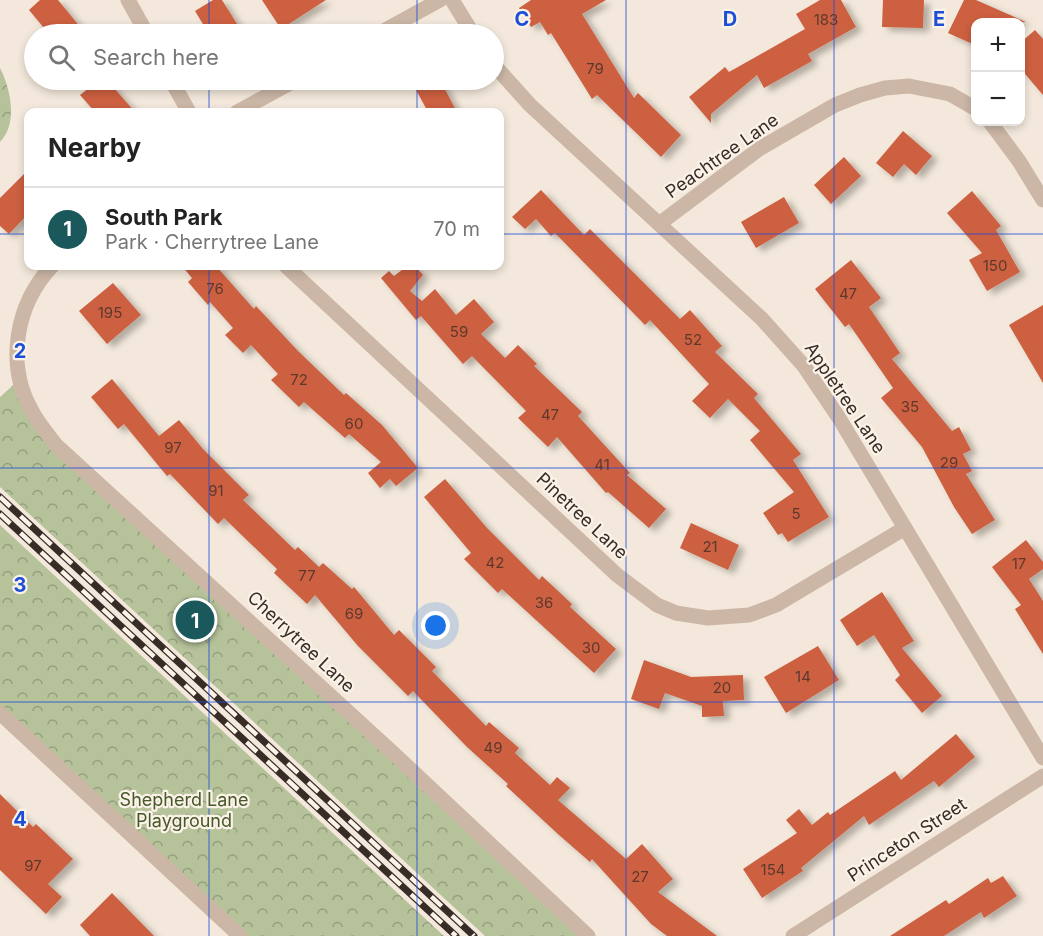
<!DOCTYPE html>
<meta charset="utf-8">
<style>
:root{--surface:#fff;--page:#f2f2f2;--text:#222;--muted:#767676;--line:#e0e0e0;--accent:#1a585c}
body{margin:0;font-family:Inter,sans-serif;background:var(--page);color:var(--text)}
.controls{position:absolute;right:18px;top:18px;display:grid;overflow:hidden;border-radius:12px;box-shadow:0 3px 9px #0003}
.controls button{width:54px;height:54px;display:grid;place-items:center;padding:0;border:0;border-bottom:2px solid var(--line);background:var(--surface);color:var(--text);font:30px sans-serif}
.you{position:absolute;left:436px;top:626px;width:21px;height:21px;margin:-15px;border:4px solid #fff;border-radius:50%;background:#1a73e8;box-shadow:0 0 0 9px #1a73e833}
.badge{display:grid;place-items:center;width:39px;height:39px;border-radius:50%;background:var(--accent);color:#fff;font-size:20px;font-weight:700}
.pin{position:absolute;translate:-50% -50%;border:3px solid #fff;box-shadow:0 2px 6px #0006}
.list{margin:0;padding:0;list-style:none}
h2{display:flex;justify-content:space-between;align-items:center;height:78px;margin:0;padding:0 24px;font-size:26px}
h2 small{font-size:20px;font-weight:400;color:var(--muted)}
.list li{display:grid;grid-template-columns:39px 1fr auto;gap:18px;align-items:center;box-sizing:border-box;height:84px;padding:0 24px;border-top:2px solid var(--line)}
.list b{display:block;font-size:22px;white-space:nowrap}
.list p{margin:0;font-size:20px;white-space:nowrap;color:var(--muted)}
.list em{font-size:20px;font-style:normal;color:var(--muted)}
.icon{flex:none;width:33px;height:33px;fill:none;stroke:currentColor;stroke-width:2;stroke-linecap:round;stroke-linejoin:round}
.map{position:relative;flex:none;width:1043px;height:936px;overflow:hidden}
.search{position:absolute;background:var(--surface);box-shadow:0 3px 9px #0003;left:24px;top:24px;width:480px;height:66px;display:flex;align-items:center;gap:15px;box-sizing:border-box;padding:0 21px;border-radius:33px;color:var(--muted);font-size:22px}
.panel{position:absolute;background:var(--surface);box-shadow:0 3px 9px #0003;left:24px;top:108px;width:480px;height:162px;border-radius:12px}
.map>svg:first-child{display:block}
</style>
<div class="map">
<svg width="1043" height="936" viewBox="0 0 1043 936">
<defs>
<pattern id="forest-crowns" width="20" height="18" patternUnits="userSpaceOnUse" patternTransform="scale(1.5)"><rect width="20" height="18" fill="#b6c39a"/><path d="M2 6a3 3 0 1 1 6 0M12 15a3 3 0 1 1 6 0" fill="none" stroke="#959f7e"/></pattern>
<filter id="shadow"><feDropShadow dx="6" dy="4" stdDeviation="3" flood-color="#0004"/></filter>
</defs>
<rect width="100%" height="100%" fill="#f3e8db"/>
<path fill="url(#forest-crowns)" d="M0 68C11 89 18 124 0 142Z
M19 380 56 445 588 936H485L0 487V397Z
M0 525 444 936H241L0 713Z"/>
<path fill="#cd6040" filter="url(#shadow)" d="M40 0H58L86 34H49L29 10Z
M213 0H222L239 27 226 34H209L195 11Z
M262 0H326L281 29Z
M531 0H606L582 14 634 98 638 93 681 135 661 157 597 95 592 99 551 33 548 35 540 22 531 27 519 8Z
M820 0H841L856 27 808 54 812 61 764 88 757 75 711 114V123L689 97 725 67 729 72 805 29 796 14Z
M883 0H924L923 28 882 27Z
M964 0H976L1026 22H975V45L948 33Z
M1035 30 1043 39V95L1020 68V43Z
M99 80H107L135 112H95L80 95Z
M427 80H440L457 112H428L414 86Z
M903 131 932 156 916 175 904 164 893 177 876 163Z
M844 157 861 176 831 204 814 185Z
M28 170V214L9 234 0 226V198Z
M541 190 584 235 590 229 680 319 690 310 722 346 715 352 758 394 754 398 801 454 793 460 829 517 788 542 782 533 778 535 763 513 794 492 750 440 760 431 728 399 710 418 692 401 709 384 650 320 645 325 555 233 551 236 536 219 525 229 512 217Z
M972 191 1001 226 996 230 1020 272 987 291 969 260 982 253 947 213Z
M784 197 799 223 756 248 741 222Z
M851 260 881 298 869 307 900 353 892 359 952 431 959 427 971 450 963 454 972 471 966 474 995 520 972 534 954 507 922 447 881 398 893 388 849 324 845 327 815 289Z
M182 266H216L254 309 256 306 298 351 344 395 346 393 382 425 418 468 396 486 390 479 380 488 368 473 381 462 349 434 345 438 304 402 299 407 271 380 278 374 251 345 243 353 225 335 233 328 210 302 208 305 188 282 192 278Z
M407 266H415L423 275 410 291 422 301 435 289 456 315 474 299 494 322 481 334 505 358 518 345 537 364 534 366 582 412 578 416 630 473 627 475 666 509 649 528 608 492 606 493 557 437 548 447 518 418 526 411 472 356 463 364 421 316 416 320 381 278 389 271 394 276Z
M113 283 141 315 107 344 79 311Z
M1043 305V383L1009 325Z
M112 379 159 436 179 420 203 449 249 495 243 500 295 550 298 547 319 567 323 563 352 589 354 587 394 635 399 630 436 667 432 671 486 726 489 722 519 748 515 753 550 785 557 777 570 788 558 800 626 859 642 844 673 879 658 892 717 936H667L651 924 592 859 590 862 559 835 506 786 508 784 467 747 413 691 408 696 358 646 315 595 307 604 274 573 277 569 224 518 218 524 170 474 167 476 124 424 118 429 91 397Z
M445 479 487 528 539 580 542 576 572 604 570 607 616 649 594 673 502 589 498 593 464 559 471 553 424 497Z
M691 523 739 545 728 570 680 548Z
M1026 540 1043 562V569L1029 579 1043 601V654L1015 609 1021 605 992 567Z
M882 592 914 641 902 648 942 696 922 713 895 680 900 675 874 635 857 646 840 620Z
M818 646 839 680 786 713 764 677Z
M644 660 691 677 743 675 744 700 723 701 724 716 702 717V706L665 693 659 709 631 699Z
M956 734 975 757 939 787 934 781 869 825 864 816 801 868 803 871 762 898 743 869 797 833 786 820 799 809 812 825 828 812 830 815 895 771 901 780Z
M0 794 33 827 36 824 73 859 48 884 62 897 46 914 0 870Z
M1003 876 1017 896 984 918 981 912 944 936H890L946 900 949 904 988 878 991 883Z
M112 893 154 936H90L80 925Z"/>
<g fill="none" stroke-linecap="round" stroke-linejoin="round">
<path stroke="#ccb7a6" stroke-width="15" d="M128 0 147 34
M452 0 473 34
M378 34 440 0
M494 65 530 105 762 319 804 366 839 418 1043 758
M171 80 189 112
M237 112 296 80
M990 122 1019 161 1043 200
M659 224 759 149 835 105 860 95 885 88 909 86 950 94 976 109
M52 266C16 304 5 364 32 411 38 423 48 434 56 445L392 752 588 936
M286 266 617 575 657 605 676 613 708 618 749 615 776 605 905 528
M0 713 240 936
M793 936 1043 776"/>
<defs>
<path id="rail" d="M0 497 474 936
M0 514 456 936"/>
</defs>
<use href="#rail" stroke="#382c27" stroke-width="7"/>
<use href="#rail" stroke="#fbf2e8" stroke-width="4.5" stroke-dasharray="14" stroke-linecap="butt"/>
</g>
<path fill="none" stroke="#1d4ed8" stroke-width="1.5" stroke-opacity="0.55" d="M209 0V34M417 0V34M626 0V936M834 0V936M209 80V112M417 80V112M0 234H28M500 234H1043M209 266V936M417 266V936M0 468H1043M0 702H1043"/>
<g text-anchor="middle" stroke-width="4.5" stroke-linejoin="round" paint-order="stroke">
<g font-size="15" fill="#5d392d">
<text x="826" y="25">183</text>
<text x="595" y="74">79</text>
<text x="995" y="271">150</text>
<text x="215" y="294">76</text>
<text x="848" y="299">47</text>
<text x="110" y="318">195</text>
<text x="459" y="337">59</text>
<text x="693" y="345">52</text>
<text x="299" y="385">72</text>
<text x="910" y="412">35</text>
<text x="550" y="420">47</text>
<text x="354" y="429">60</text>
<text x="173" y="453">97</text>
<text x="949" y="468">29</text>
<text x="602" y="470">41</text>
<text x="216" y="496">91</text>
<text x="796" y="519">5</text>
<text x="710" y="552">21</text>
<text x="495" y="568">42</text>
<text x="1019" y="569">17</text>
<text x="307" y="581">77</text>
<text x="544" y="608">36</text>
<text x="354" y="619">69</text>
<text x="591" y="653">30</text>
<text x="803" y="682">14</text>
<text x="722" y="693">20</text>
<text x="493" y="753">49</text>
<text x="33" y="871">97</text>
<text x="773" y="875">154</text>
<text x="640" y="882">27</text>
</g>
<g font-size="18" fill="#382c27" stroke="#fbf2e8">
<text transform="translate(722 156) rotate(-35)" y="6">Peachtree Lane</text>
<text transform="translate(845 398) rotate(56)" y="6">Appletree Lane</text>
<text transform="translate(582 516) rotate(43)" y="6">Pinetree Lane</text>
<text transform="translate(301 642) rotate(43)" y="6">Cherrytree Lane</text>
<text transform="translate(907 840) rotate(-33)" y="6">Princeton Street</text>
</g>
<g font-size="18" fill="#47582a" stroke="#fbf2e8">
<text x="184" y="806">Shepherd Lane<tspan x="184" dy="21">Playground</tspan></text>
</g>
</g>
<g font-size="20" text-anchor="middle" font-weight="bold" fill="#1d4ed8" stroke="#fbf2e8" stroke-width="4.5" stroke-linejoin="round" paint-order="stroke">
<text x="522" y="26">C</text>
<text x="730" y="26">D</text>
<text x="939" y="26">E</text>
<text x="20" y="358">2</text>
<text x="20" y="592">3</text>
<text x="20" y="826">4</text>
</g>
</svg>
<div class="controls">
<button>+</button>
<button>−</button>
</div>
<div class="you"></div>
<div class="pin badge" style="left:195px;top:620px">1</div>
<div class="search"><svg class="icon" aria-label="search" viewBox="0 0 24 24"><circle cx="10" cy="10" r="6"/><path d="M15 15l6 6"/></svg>Search here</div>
<section class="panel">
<h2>Nearby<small></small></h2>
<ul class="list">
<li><span class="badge">1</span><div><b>South Park</b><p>Park · Cherrytree Lane</p></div><em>70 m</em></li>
</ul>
</section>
</div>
